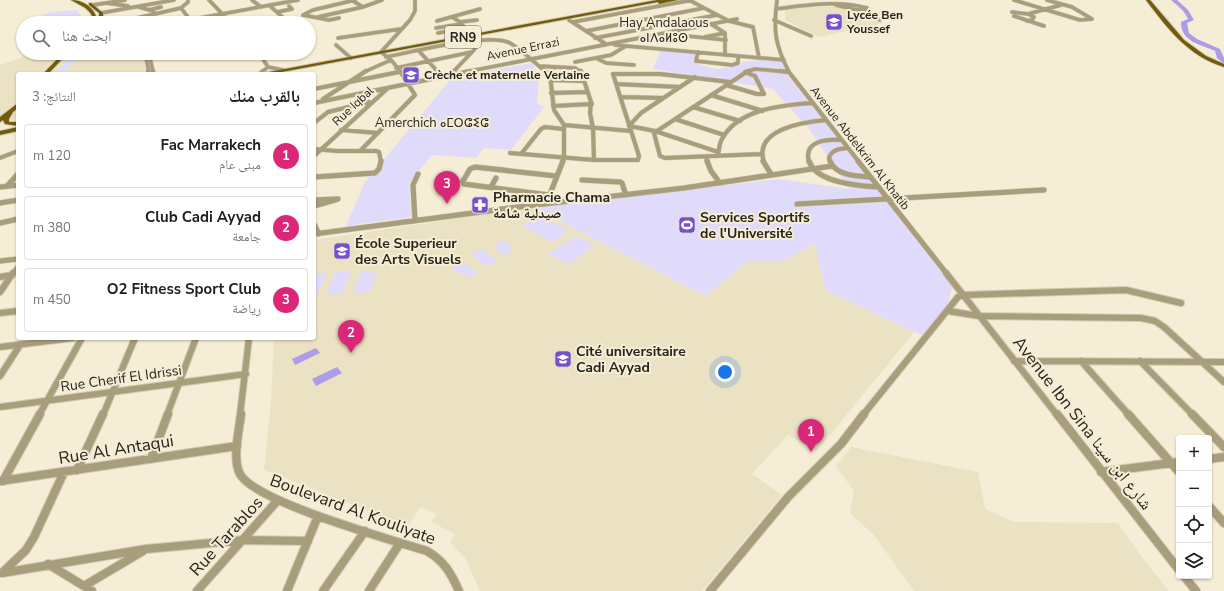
<!DOCTYPE html>
<html lang="ar">
<meta charset="utf-8">
<style>
:root{--surface:#fff;--page:#f2f2f2;--text:#202124;--muted:#757577;--line:#e0e0e0;--accent:#db2777}
body{margin:0;font-family:"Nunito Sans","Noto Naskh Arabic","Noto Sans Tifinagh",sans-serif;background:var(--page);color:var(--text);direction:rtl}
.controls{position:absolute;right:12px;bottom:12px;display:grid;overflow:hidden;border-radius:4px;box-shadow:0 1px 3px #0004}
.controls button{width:36px;height:36px;display:grid;place-items:center;padding:0;border:0;border-bottom:1px solid var(--line);background:var(--surface);color:var(--text);font:20px sans-serif}
.you{position:absolute;left:725px;top:372px;width:14px;height:14px;margin:-10px;border:3px solid #fff;border-radius:50%;background:#1a73e8;box-shadow:0 0 0 6px #1a73e833}
.badge{display:grid;place-items:center;width:26px;height:26px;border-radius:50%;background:var(--accent);color:#fff;font-size:13px;font-weight:700}
.pin{position:absolute;translate:-50% -33px;filter:drop-shadow(0 1px 2px #0008)}
.pin::after{content:'';position:absolute;top:21px;width:14px;height:12px;background:inherit;clip-path:polygon(0 0,100% 0,50% 100%)}
.list{margin:0;padding:0;list-style:none}
h2{display:flex;justify-content:space-between;align-items:center;height:52px;margin:0;padding:0 16px;font-size:17px}
h2 small{font-size:13px;font-weight:400;color:var(--muted)}
.list li{display:grid;grid-template-columns:26px 1fr auto;gap:12px;align-items:center;box-sizing:border-box;height:64px;margin:0 8px 8px;padding:0 8px;border:1px solid var(--line);border-radius:4px}
.list b{display:block;font-size:15px;white-space:nowrap}
.list p{margin:0;font-size:13px;white-space:nowrap;color:var(--muted)}
.list em{font-size:13px;font-style:normal;color:var(--muted)}
.icon{flex:none;width:22px;height:22px;fill:none;stroke:currentColor;stroke-width:2;stroke-linecap:round;stroke-linejoin:round}
.map{position:relative;flex:none;width:1224px;height:591px;overflow:hidden;direction:ltr}
.search{position:absolute;background:var(--surface);box-shadow:0 1px 3px #0004;left:16px;top:16px;width:300px;height:44px;display:flex;align-items:center;gap:10px;box-sizing:border-box;padding:0 14px;border-radius:22px;color:var(--muted);font-size:15px}
.panel{position:absolute;background:var(--surface);box-shadow:0 1px 3px #0004;left:16px;top:72px;width:300px;height:268px;border-radius:4px;direction:rtl}
.map>svg:first-child{display:block}
</style>
<div class="map">
<svg width="1224" height="591" viewBox="0 0 1224 591">
<rect width="100%" height="100%" fill="#f5edd5"/>
<path fill="#ebe1c3" d="M838 6 884 23 819 37 785 20V9Z
M35 53H149L157 74H18V120L0 124V65Z
M533 207 705 296 747 262H780L815 244 825 290 914 332 817 451 788 435 752 474 782 495 702 591H480L465 558 450 542 455 534 431 522 437 514 421 507 408 526 264 470 271 402 274 338H314V240Z
M851 447 978 472 985 509 1014 522 1118 523 1141 556 1169 591H914L874 535 850 513 854 491 836 466Z"/>
<path fill="#e0dbfb" d="M78 10 81 18 50 23 28 22 50 12Z
M661 50 697 53 694 62C702 65 710 69 719 69 726 68 731 66 739 66L742 62 769 59 783 62 786 74 888 199 953 285 945 314 925 337 825 290 815 244 780 262H747L705 296 533 207 779 179 849 189 809 129 773 89 653 69Z
M74 53H82L63 74H55Z
M533 63 536 71 532 74 539 79 537 104 544 107 511 150 484 148 476 158 432 155 409 183 411 217 346 226 365 182 451 79 502 68Z
M539 216 569 230 552 242 522 226Z
M576 236 595 245 568 264 548 254Z
M507 240 512 252 499 254 495 243Z
M483 249 498 261 486 267 471 254Z
M460 262 479 272 469 278 451 269Z
M377 271 370 292 353 293 361 272Z
M335 272H351L343 293 326 294Z
M314 273H327L314 301Z"/>
<path fill="#ad9ce8" d="M316 348 320 353 295 365 292 359Z
M337 367 342 373 316 386 312 379Z"/>
<g fill="none" stroke-linecap="round" stroke-linejoin="round">
<path fill="#ad9ce8" fill-rule="evenodd" d="M1171 0H1177L1188 10 1194 20 1187 23 1189 33 1197 39 1220 49 1224 58V64L1217 58 1215 51C1200 44 1181 42 1181 22L1188 19C1184 10 1178 6 1171 0Z"/>
<defs>
<path id="minor-far4" d="M125 0 106 3 128 6
M209 0 231 23 246 20 249 22
M252 0 261 7
M689 0 729 21 753 27 759 58
M777 0C773 30 775 45 789 72
M1014 0 1080 20 1092 19 1072 7 1047 0
M353 1 363 7 382 0
M93 5 106 3
M269 5 288 22 286 23
M139 7 153 11 155 14
M181 8 191 21
M776 9C805 5 838 0 867 8L857 10 836 5
M149 10 161 7
M864 10 869 15 880 20
M277 12 292 9 289 6
M1012 12 1028 14 1034 17 1032 20 1027 21
M101 13 174 0
M1028 14 1061 5
M1014 16 1044 26
M318 17 363 7
M208 18 212 23
M339 18 329 20 303 15 313 10 355 0
M569 20 606 44
M774 20 811 36
M437 21 480 9
M460 22 477 20
M573 22 692 0
M115 23 181 8 188 2V0
M172 23 298 0
M711 24 725 33V55
M436 28 461 24
M586 31 704 8
M674 32 687 36 726 40
M438 33 465 28 460 22 452 17
M705 37 725 33
M338 38 401 29
M595 38 717 15
M336 45 351 58
M615 45 784 60
M419 51 438 72
M698 52 696 61 732 65 738 63V56
M145 53 149 72
M149 53 153 72
M259 53 268 67 283 70
M386 57C412 52 489 32 510 43 522 50 536 64 546 72
M596 58 606 63 634 65
M575 62 611 55 626 46
M539 66 575 68 581 72
M396 68 472 52
M262 72 268 67
M364 72 391 60
M401 72 391 60 381 52 410 20 415 11V0
M453 72 474 50 479 41
M465 72 737 19
M551 72 554 67
M745 72 755 69 789 72"/>
<path id="minor-far3" d="M148 71 149 74
M437 71 442 77
M545 71 550 75
M552 71 550 75 554 110 564 125V158L562 162
M581 71 591 102 590 113 593 128 594 160
M748 71 654 133 660 156 665 158 761 154
M780 71 789 72
M788 71 859 162
M152 74 153 71
M260 74 263 71
M450 75 454 71
M695 77 641 113 629 126 655 131 718 152
M552 80 584 81
M616 84 680 87
M726 85 757 94H764L755 76 745 72
M314 89 399 72
M551 93 587 92
M711 95 763 111
M620 97 663 98
M323 99 366 71
M314 103 470 71
M553 106 592 104
M693 107 740 121
M675 119 724 135
M314 123 328 112 369 102
M564 125 631 131
M341 130 378 133
M314 149 337 151H376L379 152 381 162
M360 151 415 95 400 71
M510 153 594 160H638L639 156 613 74H660L730 82
M521 154 541 129 545 127 563 129
M314 156 388 88
M718 156C719 151 719 145 721 141 736 109 782 105 812 103
M706 157 708 162
M0 158 18 151
M764 162C753 129 804 122 826 120
M809 162C803 141 826 139 841 140
M830 162 829 158C832 149 840 149 848 148"/>
<path id="minor-far2" d="M707 161 711 171 720 183
M763 161 771 174
M809 161C816 183 859 186 878 187
M830 161C836 176 857 176 870 177
M858 161 947 274
M314 177 375 173 379 169 381 161
M582 180 620 182 622 183 626 195
M7 186 18 174
M0 187 18 185
M491 187 496 178
M549 195 464 184 463 181 470 169 475 167 556 176
M548 199 563 161
M314 200 338 199 314 206
M0 203 18 200
M797 204 1044 190
M415 221 413 185 418 174
M0 223 18 219
M314 224 319 234
M314 234 526 206 684 188 832 166
M0 261 18 259
M13 274 18 267"/>
<path id="minor-far1" d="M946 273 1057 415
M0 277 12 275
M0 292 13 273
M948 311 979 316 1141 318 1155 321 1164 327 1224 382
M0 313 18 311
M0 347 73 338
M1014 361 1224 362
M1081 361 1129 415
M1140 361 1193 415
M0 376 20 345
M0 407 246 374
M39 415 82 338
M103 415 135 338
M167 415 196 338
M240 415 249 338
M863 415 958 297 963 295 1126 290 1181 303"/>
<path id="minor" d="M241 414C239 431 232 459 240 474 255 502 392 540 427 551 444 561 451 573 459 591
M1057 414 1179 570
M1128 414 1179 472
M1192 414 1224 447
M151 459 168 414
M1209 459 1224 457
M77 470 103 414
M1101 472 1179 462
M0 481 237 446
M3 481 40 414
M1209 506 1224 523
M48 564 92 591
M3 572 26 550 34 537 64 472
M2 573 146 549 244 540 308 541
M1184 576 1196 591
M84 586 143 551
M197 591 278 500
M287 591 318 516
M323 591 365 531
M369 591 400 543
M710 591 788 497 841 444 864 414"/>
<path id="major" d="M71 0C82 0 92 6 96 16L93 23H89L92 16C88 7 79 5 71 0Z
M657 0H678L659 4 658 2 271 74H261L263 73Z
M1146 0H1150L1184 40 1206 56 1224 64V67C1188 56 1168 29 1146 0Z
M89 3H91L103 13V17L99 23H95L99 17V13L89 5Z
M63 53H68L48 74H43Z
M18 103V108L13 112 9 119V122H18V126L5 124 3 120 0 122V117Z
M18 127V131L0 135V131Z"/>
</defs>
<use href="#minor-far4" stroke="#d0c9b4" stroke-width="4.5"/>
<use href="#minor-far3" stroke="#d0c9b4" stroke-width="5"/>
<use href="#minor-far2" stroke="#d0c9b4" stroke-width="6"/>
<use href="#minor-far1" stroke="#d0c9b4" stroke-width="8"/>
<use href="#minor" stroke="#d0c9b4" stroke-width="10"/>
<use href="#major" stroke="#d0c9b4" stroke-width="2"/>
<use href="#minor-far4" stroke="#a99e7c" stroke-width="3.5"/>
<use href="#minor-far3" stroke="#a99e7c" stroke-width="4"/>
<use href="#minor-far2" stroke="#a99e7c" stroke-width="5"/>
<use href="#minor-far1" stroke="#a99e7c" stroke-width="6"/>
<use href="#minor" stroke="#a99e7c" stroke-width="8"/>
<use href="#major" fill="#715c0e" fill-rule="evenodd"/>
</g>
<defs>
<symbol id="school-square" viewBox="-11 -11 22 22"><rect x="-9" y="-9" width="18" height="18" rx="4" fill="#7651ca" stroke="#f5edd5"/><path d="M0-5L7-2L0 1L-7-2ZM-4 1L0 2.5L4 1V4Q0 6-4 4Z" fill="#fff"/></symbol>
<symbol id="pharmacy-square" viewBox="-11 -11 22 22"><rect x="-9" y="-9" width="18" height="18" rx="4" fill="#7651ca" stroke="#f5edd5"/><path d="M-2-6h4v4h4v4h-4v4h-4v-4h-4v-4h4Z" fill="#fff"/></symbol>
<symbol id="stadium-square" viewBox="-11 -11 22 22"><rect x="-9" y="-9" width="18" height="18" rx="4" fill="#7651ca" stroke="#f5edd5"/><path d="M0-5a6.5 5 0 1 0 0 10a6.5 5 0 1 0 0-10ZM-3.5-1.8h7v3.6h-7Z" fill="#fff"/></symbol>
<symbol id="university-square" viewBox="-11 -11 22 22"><rect x="-9" y="-9" width="18" height="18" rx="4" fill="#7651ca" stroke="#f5edd5"/><path d="M0-5L7-2L0 1L-7-2ZM-4 1L0 2.5L4 1V4Q0 6-4 4Z" fill="#fff"/></symbol>
</defs>
<g fill-rule="evenodd">
<use href="#school-square" x="824" y="12" width="20" height="20"/>
<use href="#school-square" x="401" y="65" width="20" height="20"/>
<use href="#pharmacy-square" x="470" y="195" width="20" height="20"/>
<use href="#stadium-square" x="677" y="215" width="20" height="20"/>
<use href="#university-square" x="332" y="241" width="20" height="20"/>
<use href="#university-square" x="553" y="349" width="20" height="20"/>
</g>
<g text-anchor="middle" stroke-width="4" stroke-linejoin="round" paint-order="stroke">
<g font-size="12" font-weight="bold" fill="#27251c" stroke="#f5edd5" text-anchor="start">
<text x="847" y="19">Lycée Ben<tspan x="847" dy="14">Youssef</tspan></text>
<text x="424" y="79">Crèche et maternelle Verlaine</text>
</g>
<g font-size="12" fill="#27251c" stroke="#f5edd5">
<text transform="translate(523 49) rotate(-12)" y="4">Avenue Errazi</text>
<text transform="translate(353 106) rotate(-43)" y="4">Rue Iqbal</text>
<text transform="translate(860 148) rotate(52)" y="4">Avenue Abdelkrim Al Khatib</text>
</g>
<g font-size="13" fill="#27251c" stroke="#f5edd5">
<text x="664" y="27">Hay Andalaous<tspan x="664" dy="15">ⴰⵏⴷⴰⵍⵓⵙ</tspan></text>
<text x="432" y="127">Amerchich ⴰⵎⵔⵛⵉⵛ</text>
</g>
<rect fill="#f5edd5" stroke="#656154" stroke-width="1" x="445" y="26" width="36" height="22" rx="3"/>
<g font-size="13" font-weight="bold" fill="#27251c">
<text x="463" y="42">RN9</text>
</g>
<g font-size="14" font-weight="bold" fill="#27251c" stroke="#f5edd5" text-anchor="start">
<text x="493" y="202">Pharmacie Chama<tspan x="493" dy="16">صيدلية شامة</tspan></text>
<text x="700" y="222">Services Sportifs<tspan x="700" dy="16">de l'Université</tspan></text>
<text x="355" y="248">École Superieur<tspan x="355" dy="16">des Arts Visuels</tspan></text>
<text x="576" y="356">Cité universitaire<tspan x="576" dy="16">Cadi Ayyad</tspan></text>
</g>
<g font-size="14" fill="#27251c" stroke="#f5edd5">
<text transform="translate(121 378) rotate(-8)" y="5">Rue Cherif El Idrissi</text>
</g>
<g font-size="17" fill="#27251c" stroke="#f5edd5">
<text transform="translate(1083 423) rotate(52)" y="6">Avenue Ibn Sina شارع ابن سينا</text>
<text transform="translate(116 449) rotate(-9)" y="6">Rue Al Antaqui</text>
<text transform="translate(353 509) rotate(20)" y="6">Boulevard Al Kouliyate</text>
<text transform="translate(226 536) rotate(-48)" y="6">Rue Tarablos</text>
</g>
</g>
</svg>
<div class="controls">
<button>+</button>
<button>−</button>
<button><svg class="icon" aria-label="locate" viewBox="0 0 24 24"><circle cx="12" cy="12" r="6"/><path d="M12 2v4M12 18v4M2 12h4M18 12h4"/></svg></button>
<button><svg class="icon" aria-label="layers" viewBox="0 0 24 24"><path d="M12 4l9 5-9 5-9-5zM3 14l9 5 9-5"/></svg></button>
</div>
<div class="you"></div>
<div class="pin badge" style="left:811px;top:452px">1</div>
<div class="pin badge" style="left:351px;top:353px">2</div>
<div class="pin badge" style="left:447px;top:204px">3</div>
<div class="search"><svg class="icon" aria-label="search" viewBox="0 0 24 24"><circle cx="10" cy="10" r="6"/><path d="M15 15l6 6"/></svg>ابحث هنا</div>
<section class="panel">
<h2>بالقرب منك<small>النتائج: 3</small></h2>
<ul class="list">
<li><span class="badge">1</span><div><b>Fac Marrakech</b><p>مبنى عام</p></div><em>120 m</em></li>
<li><span class="badge">2</span><div><b>Club Cadi Ayyad</b><p>جامعة</p></div><em>380 m</em></li>
<li><span class="badge">3</span><div><b>O2 Fitness Sport Club</b><p>رياضة</p></div><em>450 m</em></li>
</ul>
</section>
</div>
